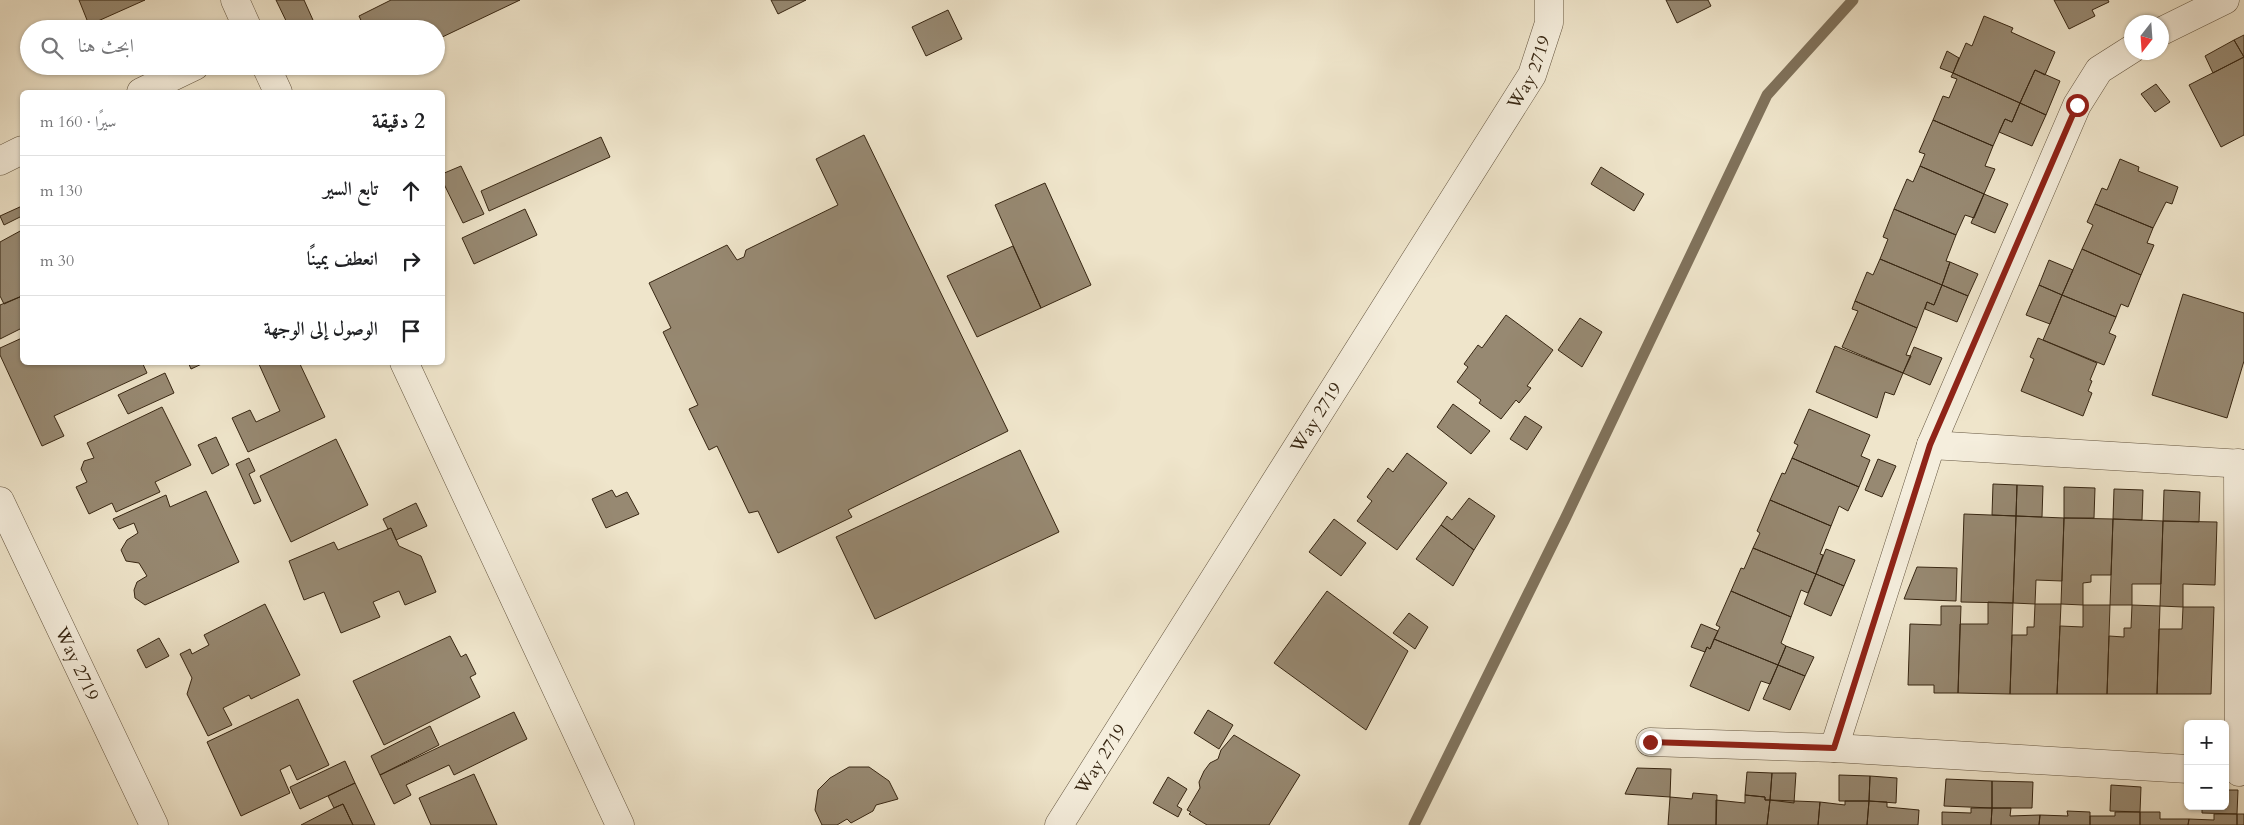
<!DOCTYPE html>
<html lang="ar">
<meta charset="utf-8">
<style>
:root{--surface:#fff;--page:#f2f2f2;--text:#202124;--muted:#757577;--line:#e0e0e0}
body{margin:0;font-family:Cardo,Amiri,serif;background:var(--page);color:var(--text);direction:rtl}
.controls{position:absolute;right:15px;bottom:15px;display:grid;overflow:hidden;border-radius:8px;box-shadow:0 1px 4px #0004}
.controls button{width:45px;height:45px;display:grid;place-items:center;padding:0;border:0;border-bottom:1px solid var(--line);background:var(--surface);color:var(--text);font:25px sans-serif}
.compass{position:absolute;left:2124px;top:15px;width:45px;height:45px;border-radius:50%;background:var(--surface);box-shadow:0 1px 4px #0004;rotate:197deg}
.stop{position:absolute;width:15px;height:15px;margin:-11px;border:4px solid #8f2418;border-radius:50%;background:#fff}
.stop.end{background:#8f2418;border-color:#fff;box-shadow:0 1px 5px #0008}
.list{margin:0;padding:0;list-style:none}
h2{display:flex;justify-content:space-between;align-items:center;height:65px;margin:0;padding:0 20px;font-size:21px}
h2 small{font-size:16px;font-weight:400;color:var(--muted)}
.list li{display:grid;grid-template-columns:32px 1fr auto;gap:15px;align-items:center;box-sizing:border-box;height:70px;padding:0 20px;border-top:1px solid var(--line)}
.list b{display:block;font-size:19px;white-space:nowrap}
.list em{font-size:16px;font-style:normal;color:var(--muted)}
.icon{flex:none;width:28px;height:28px;fill:none;stroke:currentColor;stroke-width:2;stroke-linecap:round;stroke-linejoin:round}
.map{position:relative;flex:none;width:2244px;height:825px;overflow:hidden;direction:ltr}
.search{position:absolute;background:var(--surface);box-shadow:0 1px 4px #0004;left:20px;top:20px;width:425px;height:55px;display:flex;align-items:center;gap:12px;box-sizing:border-box;padding:0 18px;border-radius:28px;color:var(--muted);font-size:19px}
.panel{position:absolute;background:var(--surface);box-shadow:0 1px 4px #0004;left:20px;top:90px;width:425px;height:275px;border-radius:8px;direction:rtl}
.map>svg:first-child{display:block}
</style>
<div class="map">
<svg width="2244" height="825" viewBox="0 0 2244 825">
<rect width="100%" height="100%" fill="#efe5cb"/>
<filter id="stains"><feTurbulence type="fractalNoise" baseFrequency=".004" numOctaves="4"/><feColorMatrix values="0 0 0 0 .2 0 0 0 0 .09 0 0 0 0 .02 0 0 0 .5 -.17"/></filter>
<radialGradient id="worn" r=".72"><stop offset=".6" stop-color="#630" stop-opacity="0"/><stop offset="1" stop-color="#630" stop-opacity=".3"/></radialGradient>
<g fill="none" stroke-linecap="round" stroke-linejoin="round">
<path stroke="#80725b" stroke-width="11" d="M1414 825 1565 519 1767 95 1853 0"/>
</g>
<path fill="#978972" stroke="#372612" d="M79 0H145L89 25Z
M276 0H304L317 29H290Z
M391 0H520L436 40V29H365L359 16Z
M771 0H806L778 14Z
M1666 0H1708L1711 6 1677 23Z
M2054 0H2108L2109 2 2092 10 2095 16 2069 29Z
M948 10 962 39 926 56 912 27Z
M1984 16 2013 28 2011 32 2055 52 2045 75 2035 70 2020 103 1953 73 1966 43 1972 46Z
M2244 35V57L2234 40Z
M2234 40 2244 57 2213 73 2205 56Z
M1947 51 1959 58 1953 73 1940 68Z
M2244 57V135L2221 147 2189 85Z
M2035 70 2060 81 2046 115 2020 103Z
M1953 73 2020 103 2012 122 2005 119 1993 146 1933 120 1943 96 1949 98 1957 79 1951 77Z
M2156 84 2170 102 2155 112 2141 94Z
M2020 103 2046 115 2032 146 1999 132 2005 119 2012 122Z
M1933 120 1993 146 1985 166 1995 169 1984 194 1920 166 1925 154 1919 152Z
M864 135 1008 431 848 510 852 517 778 553 758 511 749 513 717 446 709 450 689 409 698 405 663 332 671 328 649 283 727 245 737 260 744 257 746 250 838 205 816 159Z
M601 137 610 157 489 211 481 191Z
M2120 159 2139 167 2138 171 2178 187 2172 204 2166 202 2153 228 2095 204 2102 188 2107 190Z
M461 166 484 214 463 223 442 180V174Z
M1920 166 1984 194 1974 218 1965 215 1956 235 1894 209 1907 179 1913 182Z
M1601 167 1644 194 1634 211 1591 184Z
M1045 183 1091 285 1041 308 995 205Z
M1984 194 2008 204 1995 233 1971 223Z
M2095 204 2153 228 2147 243 2154 245 2141 275 2082 249 2093 225 2087 222Z
M22 206V216L4 225 0 216Z
M525 209 537 235 474 264 462 238Z
M1894 209 1956 235 1946 261 1950 262 1942 285 1880 259 1888 239 1883 237Z
M22 230V296L4 304 0 296V242Z
M1013 246 1041 308 977 337 947 276Z
M2082 249 2141 275 2128 307 2121 304 2116 317 2062 295Z
M1880 259 1942 285 1934 305 1927 302 1917 328 1855 301 1867 272 1873 275Z
M2049 260 2073 270 2062 295 2039 285Z
M1950 262 1978 274 1968 296 1942 285Z
M1942 285 1968 296 1957 322 1925 309 1927 302 1934 305Z
M2039 285 2062 295 2050 324 2026 315Z
M2183 294 2244 313V361L2227 418 2152 395Z
M2062 295 2116 317 2109 333 2116 336 2104 365 2043 340Z
M22 296V328L0 339V305Z
M1855 301 1917 328 1906 355 1911 356 1903 373 1842 347 1858 311 1852 309Z
M1506 315 1553 350 1527 386 1531 388 1519 403 1516 400 1501 419 1479 403 1481 400 1457 382 1468 367 1464 364 1478 345 1482 348Z
M1580 318 1602 332 1582 367 1558 350Z
M22 338V362H142L147 373 54 416 64 436 42 446 0 355V348Z
M2038 338 2097 363 2090 380 2092 381 2088 391 2092 393 2083 416 2021 391 2034 359 2030 357Z
M1835 346 1903 373 1894 395 1885 392 1877 418 1816 392Z
M1914 347 1942 358 1930 385 1903 373Z
M188 362H206L191 369Z
M258 362H299L325 417 248 452 232 418 250 410 256 422 280 411Z
M165 373 174 393 128 414 118 395Z
M1453 404 1490 431 1471 454 1437 427Z
M162 407 191 465 155 482 160 492 116 512 112 503 89 514 76 487 87 482 81 469 84 461 94 458 87 443Z
M1809 409 1870 435 1861 456 1870 460 1859 487 1792 458 1798 445 1794 443Z
M1525 416 1542 427 1527 450 1510 439Z
M216 437 229 465 212 474 198 445Z
M336 439 368 505 291 542 260 476Z
M1020 450 1059 532 875 619 836 537Z
M1407 453 1447 483 1397 550 1357 521 1372 501 1367 497 1388 468 1393 472Z
M249 458 255 471 249 474 261 501 254 504 236 464Z
M1792 458 1859 487 1848 511 1839 506 1831 526 1770 500 1782 473 1785 474Z
M1878 459 1896 466 1882 497 1865 490Z
M1993 484 2017 485 2016 516 1992 515Z
M2017 485 2043 486 2042 517 2016 516Z
M2064 487 2095 488 2094 518H2064Z
M2114 489 2143 490 2142 520 2113 519Z
M612 490 616 497 627 492 639 514 606 528 592 499Z
M2164 490 2200 492 2199 522 2163 521Z
M206 491 239 562 145 605 135 598 134 590 137 582 147 576 139 563 126 561 121 550 127 540 138 533 134 523 119 529 113 519 166 495 170 507Z
M1469 498 1495 516 1474 550 1441 525 1447 516 1452 520Z
M1770 500 1831 526 1820 554 1823 555 1816 574 1753 548 1760 533 1757 531Z
M416 503 427 526 396 540 391 528 388 529 383 519Z
M1964 514 2016 516 2013 603 1961 602Z
M2016 516 2064 518 2062 581 2036 580 2035 604 2013 603Z
M2064 518 2113 519 2111 575H2091V582L2083 583V605L2061 604Z
M1334 519 1366 543 1341 576 1309 552Z
M2113 519 2163 521 2161 584H2132V605H2110Z
M2163 521 2217 522 2215 585 2183 584V607L2160 606Z
M1441 525 1474 550 1453 586 1416 559Z
M391 528 399 546 421 556 436 592 405 605 399 591 373 602 380 617 341 633 324 592 304 600 289 561 334 542 338 550Z
M1753 548 1816 574 1808 593 1801 590 1791 617 1731 591 1741 568 1744 569Z
M1826 549 1855 560 1844 586 1816 574Z
M1917 567 1957 568 1956 601 1904 599Z
M1816 574 1844 586 1831 616 1804 604Z
M1327 591 1408 651 1366 730 1274 663Z
M1731 591 1791 617 1781 643 1786 646 1778 665 1714 639 1720 627 1716 625Z
M1988 602 2013 603 2010 694 1958 693 1960 624H1988Z
M265 604 300 675 251 699 249 695 223 708 232 725 208 736 187 694 192 678 180 654 190 649 192 654 209 645 204 635Z
M2035 604H2061L2057 694H2010L2012 635H2027V627H2034Z
M2083 605H2110L2107 694H2057L2060 626 2083 627Z
M2132 605 2160 606 2157 694H2107L2109 636 2124 637V628H2131Z
M1941 606H1961L1958 693H1934V685H1908L1910 624 1941 625Z
M2183 607H2214L2211 694H2157L2159 629H2182Z
M1409 613 1428 627 1415 649 1393 633Z
M1701 624 1718 631 1710 649 1707 647 1705 652 1691 647Z
M450 636 461 657 466 654 476 674 470 677 480 697 384 745 353 681Z
M159 638 169 656 146 668 137 650Z
M1714 639 1778 665 1770 684 1761 681 1749 711 1690 686 1707 647 1710 649Z
M1786 646 1814 657 1805 676 1778 665Z
M1778 665 1805 676 1790 710 1763 699Z
M298 699 329 765 297 780 290 765 280 770 290 793 241 816 207 742Z
M1208 710 1233 725 1219 749 1194 733Z
M514 712 527 739 454 775 449 765 406 785 411 795 394 804 380 775Z
M430 726 439 745 380 775 371 756Z
M1234 735 1300 775 1269 825H1207L1189 814 1191 812 1187 810 1200 788 1199 782 1204 771 1210 763 1218 759 1221 750Z
M345 761 355 783 300 809 290 787Z
M849 767H869L889 781 898 799 876 805 873 811 851 823 847 819 837 825H822L815 810 818 790 830 778Z
M1637 768 1671 769 1670 797 1625 794Z
M1747 772 1772 773 1770 800H1765V797L1745 795Z
M1772 773H1796L1794 803 1770 800Z
M474 774 497 825H431L419 798Z
M1839 775 1870 776 1869 801H1839Z
M1870 776 1897 778 1896 803 1869 801Z
M1168 777 1187 789 1177 806 1182 809 1178 817 1153 803Z
M1946 779 1992 781V808L1944 806Z
M1992 781 2033 782 2032 808H1992Z
M355 783 375 825H353L343 804 334 808 328 796Z
M2111 785 2141 787 2140 812 2110 811Z
M2225 790H2238L2237 814 2202 813V806H2225Z
M1693 793 1717 795 1716 825H1668L1670 797 1692 799Z
M1745 795 1765 797V800H1770L1767 825H1716V800L1745 803Z
M1770 800 1820 802 1818 825H1767Z
M1845 801H1869L1867 825H1818L1820 802 1845 805Z
M1869 801 1887 802V807L1919 810 1918 825H1867Z
M343 804 353 825H301L334 808Z
M1971 808H1992L1991 825H1942V812L1971 813Z
M1992 808H2011L2010 816 2040 815 2039 825H1991Z
M2067 811 2090 812V825H2039L2040 815 2068 816Z
M2115 812H2140V825H2090V816H2115Z
M2140 812H2160V819H2189L2188 825H2140Z
M2214 814H2237V825H2188L2189 819 2214 820Z
M2237 814H2244V825H2237Z"/>
<g fill="none" stroke-linecap="round" stroke-linejoin="round">
<defs>
<g id="minor">
<path d="M235 0 248 29"/>
<path d="M2162 31 2225 0"/>
<path d="M266 66 278 92"/>
<path d="M141 92 195 66"/>
<path d="M0 161 22 150"/>
<path d="M404 362 620 825"/>
<path d="M1931 445 2244 464"/>
<path d="M2238 463 2239 772"/>
<path id="s1" d="M0 501 154 825"/>
<path d="M1650 742 1834 748 2188 769"/>
<path d="M1834 748 1931 445 2077 105 2099 70 2132 49"/>
<path id="s2" d="M1059 825 1532 75 1549 23V0"/>
</g>
</defs>
<use href="#minor" stroke="#655640" stroke-width="29"/>
<use href="#minor" stroke="#f5eedd" stroke-width="28"/>
</g>
<g fill="none" stroke-linecap="round" stroke-linejoin="round">
<path stroke="#8f2418" stroke-width="6" d="M1650 742 1834 748 1930 445 2077 105"/>
</g>
<g text-anchor="middle" stroke-width="4.5" stroke-linejoin="round" paint-order="stroke">
<g font-size="18" fill="#372612" stroke="#f5eedd">
<text dy="6" stroke="none"><textPath href="#s2" startOffset="888">Way 2719</textPath></text>
<text dy="6" stroke="none"><textPath href="#s2" startOffset="482">Way 2719</textPath></text>
<text dy="6" stroke="none"><textPath href="#s1" startOffset="180">Way 2719</textPath></text>
<text dy="6" stroke="none"><textPath href="#s2" startOffset="78">Way 2719</textPath></text>
</g>
</g>
<rect width="100%" height="100%" filter="url(#stains)"/>
<rect width="100%" height="100%" fill="url(#worn)"/>
</svg>
<div class="controls">
<button>+</button>
<button>−</button>
</div>
<svg class="compass" viewBox="-18 -18 36 36"><path d="M0-13l5 13h-10z" fill="#e53935"/><path d="M0 13l5-13h-10z" fill="#757577"/></svg>
<div class="stop" style="left:2077px;top:105px"></div>
<div class="stop end" style="left:1650px;top:742px"></div>
<div class="search"><svg class="icon" aria-label="search" viewBox="0 0 24 24"><circle cx="10" cy="10" r="6"/><path d="M15 15l6 6"/></svg>ابحث هنا</div>
<section class="panel">
<h2>2 دقيقة<small>سيرًا · 160 m</small></h2>
<ul class="list">
<li><svg class="icon" aria-label="ahead" viewBox="0 0 24 24"><path d="M12 20V5M6 11l6-6 6 6"/></svg><div><b>تابع السير</b></div><em>130 m</em></li>
<li><svg class="icon" aria-label="right" viewBox="0 0 24 24"><path d="M7 20v-9h11M14 6l5 5-5 5"/></svg><div><b>انعطف يمينًا</b></div><em>30 m</em></li>
<li><svg class="icon" aria-label="arrive" viewBox="0 0 24 24"><path d="M6 21V4h12l-3 4 3 4H6"/></svg><div><b>الوصول إلى الوجهة</b></div></li>
</ul>
</section>
</div>
